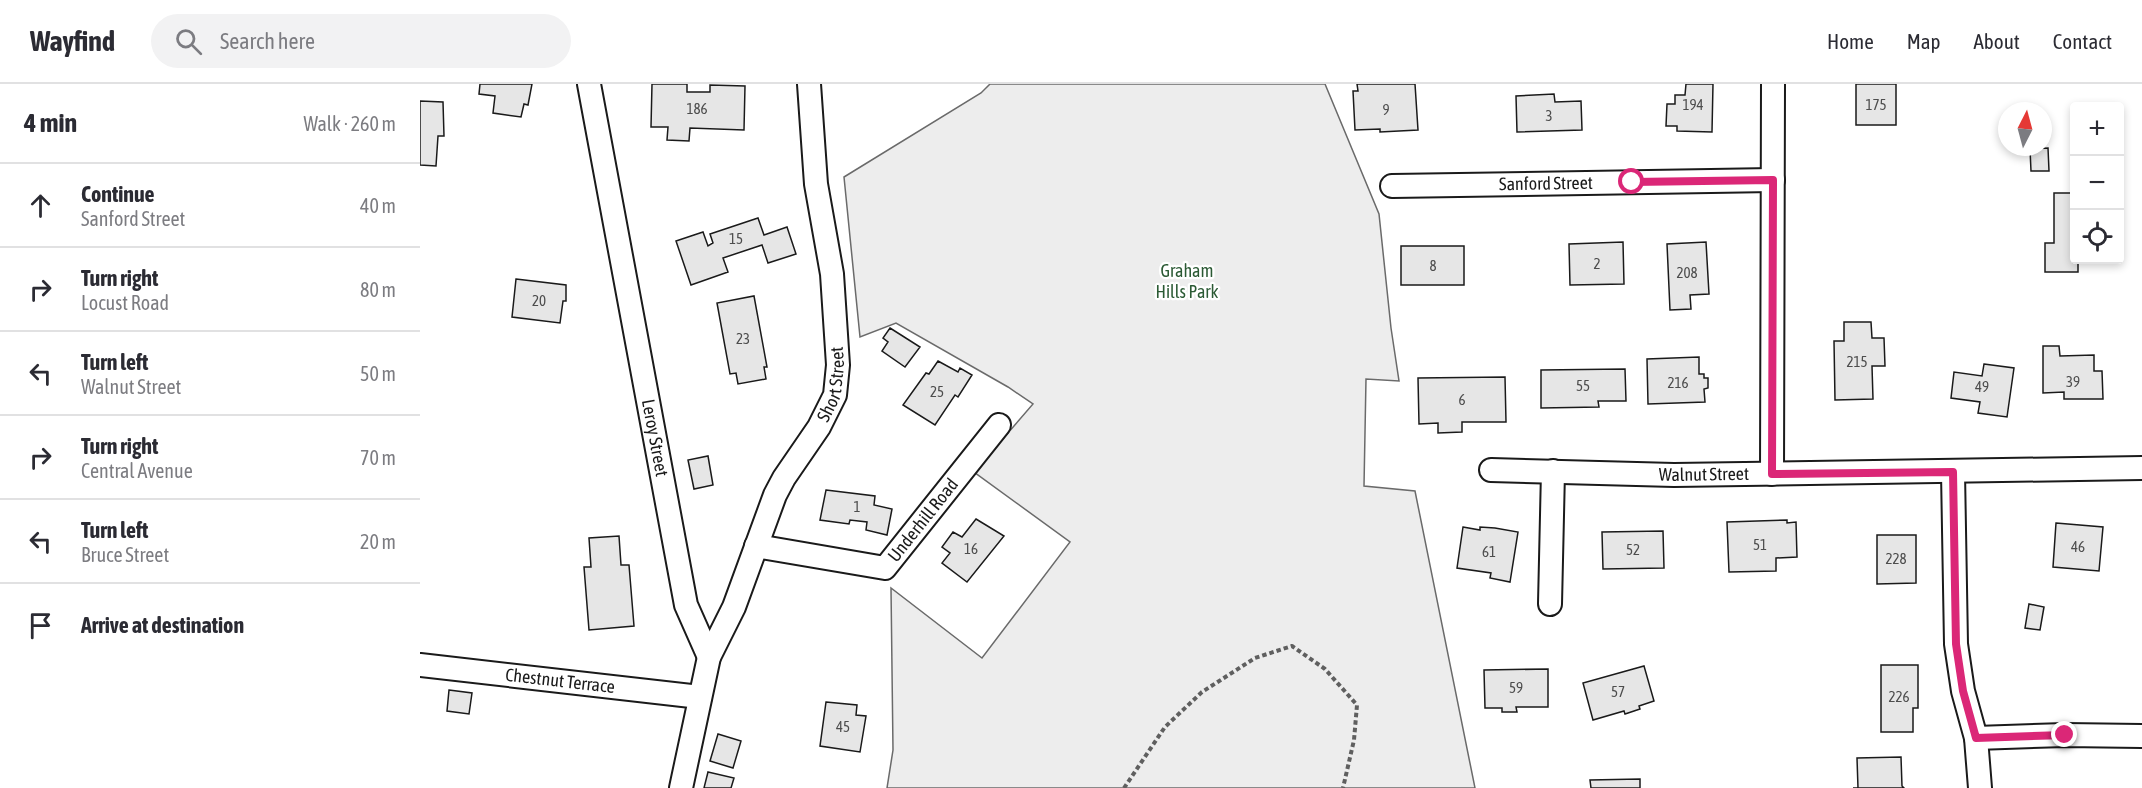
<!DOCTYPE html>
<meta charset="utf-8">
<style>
:root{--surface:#fff;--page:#f2f2f3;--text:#2b2b33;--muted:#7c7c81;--line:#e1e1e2}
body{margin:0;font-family:"Asap Condensed",sans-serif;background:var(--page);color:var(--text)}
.controls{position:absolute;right:18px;top:18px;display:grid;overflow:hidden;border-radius:6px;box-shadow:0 3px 9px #0003}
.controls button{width:54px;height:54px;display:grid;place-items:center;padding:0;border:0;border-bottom:2px solid var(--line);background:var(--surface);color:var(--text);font:30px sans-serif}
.compass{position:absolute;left:1578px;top:18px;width:54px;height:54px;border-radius:50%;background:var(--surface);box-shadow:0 3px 9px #0003;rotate:6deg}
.stop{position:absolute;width:18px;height:18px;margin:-14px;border:4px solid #db2777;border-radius:50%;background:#fff}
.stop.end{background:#db2777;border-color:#fff;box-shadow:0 2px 6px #0008}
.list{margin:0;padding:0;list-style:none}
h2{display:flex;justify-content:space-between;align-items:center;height:78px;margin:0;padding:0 24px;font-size:26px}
h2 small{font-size:20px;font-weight:400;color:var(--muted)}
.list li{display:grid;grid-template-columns:39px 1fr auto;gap:18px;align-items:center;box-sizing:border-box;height:84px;padding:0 24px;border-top:2px solid var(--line)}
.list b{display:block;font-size:22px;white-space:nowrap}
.list p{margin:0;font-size:20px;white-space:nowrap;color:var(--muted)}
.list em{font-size:20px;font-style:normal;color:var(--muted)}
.icon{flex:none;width:33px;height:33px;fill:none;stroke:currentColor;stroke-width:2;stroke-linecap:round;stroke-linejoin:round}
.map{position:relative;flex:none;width:1722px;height:704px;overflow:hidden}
header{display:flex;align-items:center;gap:36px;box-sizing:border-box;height:84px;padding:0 30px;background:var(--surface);border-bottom:2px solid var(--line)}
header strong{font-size:28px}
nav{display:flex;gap:33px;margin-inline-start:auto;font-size:21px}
.search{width:420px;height:54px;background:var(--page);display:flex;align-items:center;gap:15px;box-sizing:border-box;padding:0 21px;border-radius:33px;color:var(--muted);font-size:22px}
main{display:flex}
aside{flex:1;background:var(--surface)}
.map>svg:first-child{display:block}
</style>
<header>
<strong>Wayfind</strong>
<div class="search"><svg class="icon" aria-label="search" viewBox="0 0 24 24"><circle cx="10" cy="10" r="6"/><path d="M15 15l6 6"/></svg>Search here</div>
<nav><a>Home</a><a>Map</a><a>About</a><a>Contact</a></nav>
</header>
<main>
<aside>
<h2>4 min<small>Walk · 260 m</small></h2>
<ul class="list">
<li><svg class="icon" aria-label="ahead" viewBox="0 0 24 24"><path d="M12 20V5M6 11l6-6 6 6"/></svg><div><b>Continue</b><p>Sanford Street</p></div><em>40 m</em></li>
<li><svg class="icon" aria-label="right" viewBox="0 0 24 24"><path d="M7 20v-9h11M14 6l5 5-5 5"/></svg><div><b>Turn right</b><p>Locust Road</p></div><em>80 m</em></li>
<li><svg class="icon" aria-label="left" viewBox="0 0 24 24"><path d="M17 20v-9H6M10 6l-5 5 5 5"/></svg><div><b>Turn left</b><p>Walnut Street</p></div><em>50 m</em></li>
<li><svg class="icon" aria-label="right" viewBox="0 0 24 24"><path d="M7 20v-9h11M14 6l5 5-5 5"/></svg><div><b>Turn right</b><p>Central Avenue</p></div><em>70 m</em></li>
<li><svg class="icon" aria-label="left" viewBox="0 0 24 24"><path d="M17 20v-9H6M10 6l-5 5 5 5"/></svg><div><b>Turn left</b><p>Bruce Street</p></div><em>20 m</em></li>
<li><svg class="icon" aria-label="arrive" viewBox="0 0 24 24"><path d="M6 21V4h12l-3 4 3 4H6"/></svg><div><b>Arrive at destination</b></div></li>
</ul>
</aside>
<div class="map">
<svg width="1722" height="704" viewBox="0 0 1722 704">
<rect width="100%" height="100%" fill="#fff"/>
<path fill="#ededed" stroke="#6a6a6a" stroke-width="1.5" d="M570 0H905L959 130 971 244 979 297 946 295 944 402 995 407 1055 704H467L473 666 471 504 562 574 650 458 554 388 613 320 588 303 476 239 440 253 424 93 561 9Z"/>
<path fill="#e6e6e6" stroke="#1a1a1a" stroke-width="1.5" d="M60 0H112L108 21 104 20 101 33 73 29 75 12 59 10Z
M232 0H267V8H290V1L325 2 324 46 270 44 269 57 247 56 248 43H231Z
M937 0H995L998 46 960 48V45L935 46 933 7H938Z
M1266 0H1293L1292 48 1257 47V42H1246L1247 20H1255V11H1265Z
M1436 0H1476V41H1436Z
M1134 10 1135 18 1161 17 1162 46 1097 48 1096 12Z
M0 17 23 18 24 52H18L16 82 0 81Z
M1628 64 1629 87H1611L1610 65Z
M1634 109H1654V176H1658V188H1625V159H1634Z
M338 134 344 151 367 143 376 170 348 179 342 161 303 174 308 188 271 201 256 157 283 148 288 162 293 159 290 150Z
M1203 158 1204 200 1150 201 1149 160Z
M1286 158 1289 210 1270 211 1271 225 1250 226 1247 160Z
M981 162H1044V201H981Z
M96 195 146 201V217H143L140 239 92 233Z
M334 212 347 283H344L346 295 318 300 316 289 310 290 297 219Z
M1424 238H1451L1452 254H1464L1465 282H1452L1453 315 1415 316 1414 257H1424Z
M470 244 500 263 485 283 462 267 468 258 463 254Z
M1623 262H1639L1640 272 1674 271V287H1682L1683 315H1644V308L1623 309Z
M1279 273V290H1284V294H1288V304L1284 305 1285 318 1228 320 1227 275Z
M518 277 538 288 540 284 552 291 538 313 535 311 515 341 483 321 506 289 509 290Z
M1564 280 1594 284 1587 333 1558 329 1560 318 1531 314 1534 288 1562 292Z
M1205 285 1206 317H1178L1179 323 1121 324V286Z
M1085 293 1086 338H1042V348L1018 349V339L999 340 998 294Z
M288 372 293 401 274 405 268 376Z
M406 406 455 412 454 421 472 425 467 451 446 446 447 438 430 436 429 440 400 436Z
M556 435 584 452 547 498 522 479 530 469 522 463 533 448 542 453Z
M1367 436V439L1376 438 1377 473 1356 474V487L1309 488 1307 438Z
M1636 439 1683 443 1679 487 1633 483Z
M1043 443 1060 446V443L1075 444 1098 448 1090 498 1070 494 1071 489 1037 484Z
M1243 447 1244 484 1183 485 1182 448Z
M1457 451H1496V499L1457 500Z
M199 452 201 481H209L214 542 169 546 164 483H171L169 454Z
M1609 520 1624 523 1620 546 1605 544Z
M1461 581H1498V624H1493V648H1461Z
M1224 582 1234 617 1219 622 1220 625 1205 630 1204 627 1173 636 1163 599Z
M1128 585V623H1096L1097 628H1082V624H1065L1064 586Z
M29 606 52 609 49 630 27 627Z
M406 618 437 621 436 631 446 632 440 668 400 662Z
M298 650 321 657 313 684 290 677Z
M1481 673 1482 702 1484 704H1433H1438L1437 674Z
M288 688 314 694 311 704H284Z
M1220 695V704H1171L1170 696Z"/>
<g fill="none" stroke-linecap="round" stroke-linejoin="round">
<defs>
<g id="street">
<path id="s1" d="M169 0 266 521 289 573"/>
<path id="s2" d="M972 102 1353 96"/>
<path id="s3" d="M1071 386 1254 391 1722 384"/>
<path d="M1533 388 1536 560 1543 607 1556 654 1560 704"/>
<path d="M1352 390 1353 0"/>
<path id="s4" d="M336 462 465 484 579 341"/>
<path d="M1130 520 1133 387"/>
<path id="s5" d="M0 581 280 613"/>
<path d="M1556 654 1645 651 1722 652"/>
<path id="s6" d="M261 704 289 573 314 523 355 411 364 394 399 343 415 311 418 281 412 190 396 100 389 0"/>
</g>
</defs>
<use href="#street" stroke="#1a1a1a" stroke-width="26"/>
<path stroke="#5f5f5f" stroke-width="4" stroke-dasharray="4.5 3" stroke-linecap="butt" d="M704 704 745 643 782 608 835 574 872 562 905 585 937 621 934 656 923 704"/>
<use href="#street" stroke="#fff" stroke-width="22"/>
</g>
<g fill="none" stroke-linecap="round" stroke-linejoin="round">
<path stroke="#db2777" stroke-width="8" d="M1212 98 1353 96 1352 390 1533 388 1536 560 1543 607 1556 654 1645 651"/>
</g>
<g text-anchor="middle" stroke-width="4.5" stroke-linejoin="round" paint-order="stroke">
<g font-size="15" fill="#4d4d4d">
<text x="1273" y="26">194</text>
<text x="1456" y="26">175</text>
<text x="277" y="30">186</text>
<text x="966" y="31">9</text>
<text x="1129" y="37">3</text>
<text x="316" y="160">15</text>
<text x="1177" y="185">2</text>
<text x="1013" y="187">8</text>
<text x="1267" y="194">208</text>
<text x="119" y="222">20</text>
<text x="323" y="260">23</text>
<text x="1437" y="283">215</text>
<text x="1653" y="303">39</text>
<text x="1258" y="304">216</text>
<text x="1163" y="307">55</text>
<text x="1562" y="308">49</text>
<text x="517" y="313">25</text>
<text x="1042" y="321">6</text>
<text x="437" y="428">1</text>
<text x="1340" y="466">51</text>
<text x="1658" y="468">46</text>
<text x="551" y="470">16</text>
<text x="1213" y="471">52</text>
<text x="1069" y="473">61</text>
<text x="1476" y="480">228</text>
<text x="1096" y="609">59</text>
<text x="1198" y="613">57</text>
<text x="1479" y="618">226</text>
<text x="423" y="648">45</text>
</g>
<g font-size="18" fill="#1a1a1a" stroke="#fff">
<text dy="6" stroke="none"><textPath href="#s2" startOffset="154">Sanford Street</textPath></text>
<text dy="6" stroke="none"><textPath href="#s6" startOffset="436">Short Street</textPath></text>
<text dy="6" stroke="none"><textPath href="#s1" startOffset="360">Leroy Street</textPath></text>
<text dy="6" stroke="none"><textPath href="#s3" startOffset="213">Walnut Street</textPath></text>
<text dy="6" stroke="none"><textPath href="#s4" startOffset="192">Underhill Road</textPath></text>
<text dy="6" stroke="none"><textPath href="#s5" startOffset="141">Chestnut Terrace</textPath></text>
</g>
<g font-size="18" fill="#2b5a34" stroke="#fff">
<text x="767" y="193">Graham<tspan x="767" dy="21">Hills Park</tspan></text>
</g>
</g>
</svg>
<div class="controls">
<button>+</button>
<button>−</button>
<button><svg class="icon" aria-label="locate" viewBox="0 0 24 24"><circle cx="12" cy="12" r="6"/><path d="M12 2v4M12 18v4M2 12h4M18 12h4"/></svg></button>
</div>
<svg class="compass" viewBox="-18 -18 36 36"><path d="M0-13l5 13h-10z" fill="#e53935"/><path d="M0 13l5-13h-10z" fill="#7c7c81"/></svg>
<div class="stop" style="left:1212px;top:98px"></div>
<div class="stop end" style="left:1645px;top:651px"></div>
</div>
</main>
